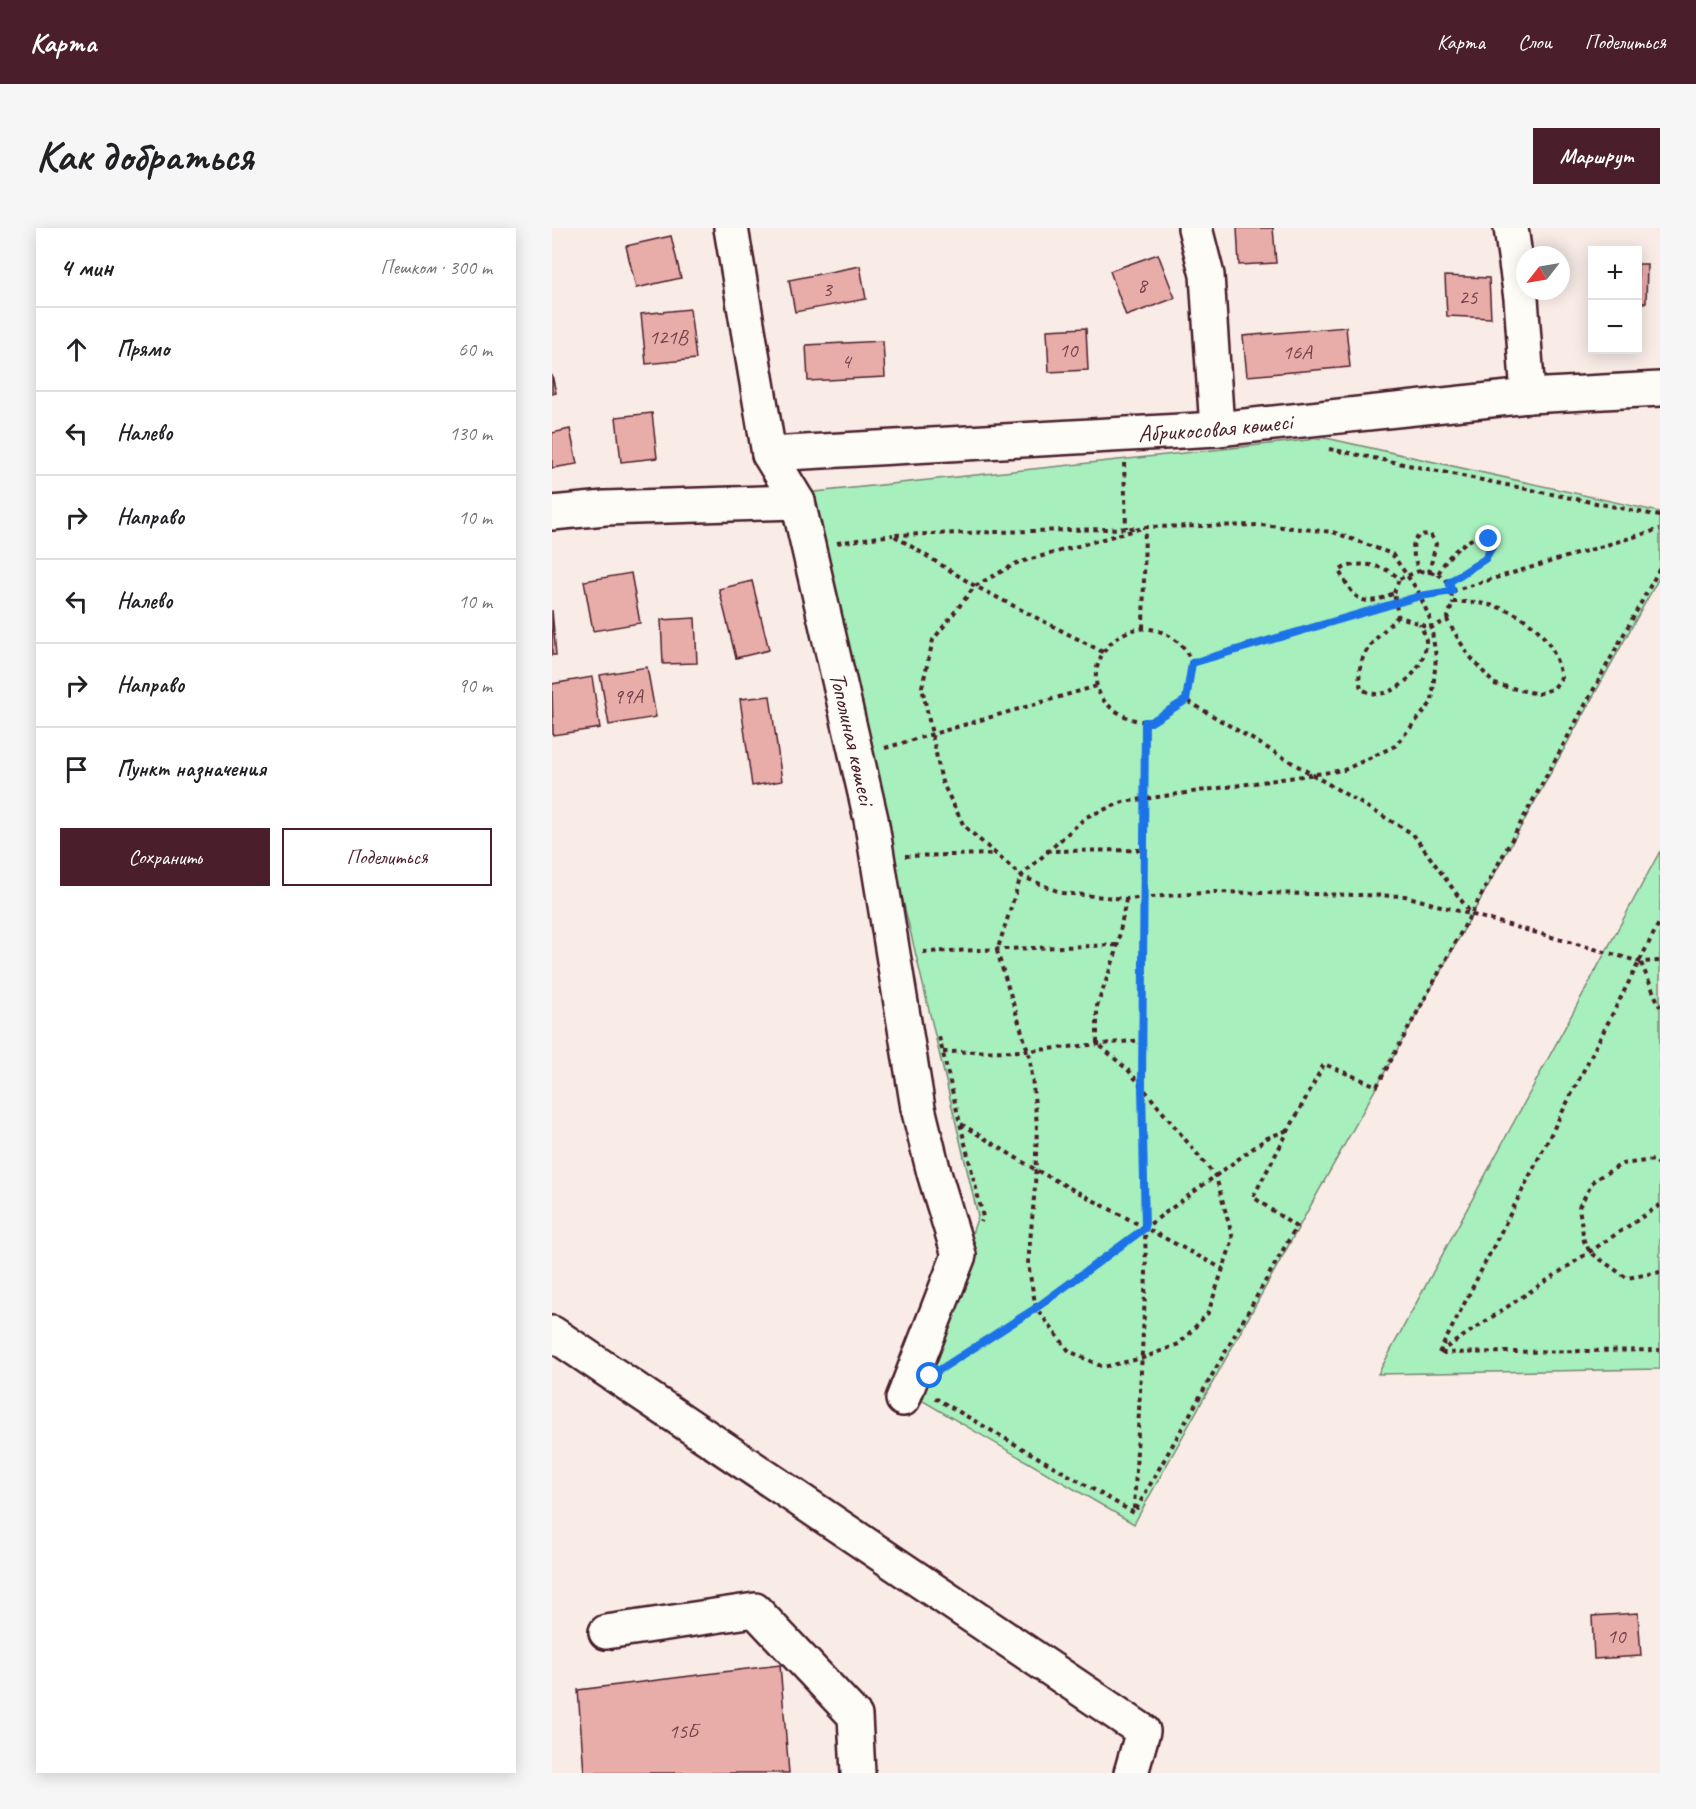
<!DOCTYPE html>
<html lang="ru">
<meta charset="utf-8">
<style>
:root{--surface:#fff;--page:#f6f6f6;--text:#202124;--muted:#757577;--line:#e0e0e0;--accent:#4a1f2b}
body{margin:0;font-family:Caveat,sans-serif;background:var(--page);color:var(--text)}
.controls{position:absolute;right:18px;top:18px;display:grid;overflow:hidden;border-radius:0px;box-shadow:0 3px 15px #0003}
.controls button{width:54px;height:54px;display:grid;place-items:center;padding:0;border:0;border-bottom:2px solid var(--line);background:var(--surface);color:var(--text);font:30px sans-serif}
.compass{position:absolute;left:964px;top:18px;width:54px;height:54px;border-radius:50%;background:var(--surface);box-shadow:0 3px 15px #0003;rotate:239deg}
.stop{position:absolute;width:18px;height:18px;margin:-14px;border:4px solid #1a73e8;border-radius:50%;background:#fff}
.stop.end{background:#1a73e8;border-color:#fff;box-shadow:0 2px 6px #0008}
.list{margin:0;padding:0;list-style:none}
h2{display:flex;justify-content:space-between;align-items:center;height:78px;margin:0;padding:0 24px;font-size:26px}
h2 small{font-size:20px;font-weight:400;color:var(--muted)}
.list li{display:grid;grid-template-columns:39px 1fr auto;gap:18px;align-items:center;box-sizing:border-box;height:84px;padding:0 24px;border-top:2px solid var(--line)}
.list b{display:block;font-size:22px;white-space:nowrap}
.list em{font-size:20px;font-style:normal;color:var(--muted)}
.actions{display:flex;gap:12px;padding:18px 24px}
.actions a{flex:1;padding:14px 0;border:2px solid var(--accent);border-radius:0px;text-align:center;font-size:21px;color:var(--accent)}
.actions .main{background:var(--accent);color:#fff}
.icon{flex:none;width:33px;height:33px;fill:none;stroke:currentColor;stroke-width:2;stroke-linecap:round;stroke-linejoin:round}
.map{position:relative;flex:none;width:1108px;height:1545px;overflow:hidden;border-radius:0px}
header{display:flex;align-items:center;gap:36px;box-sizing:border-box;height:84px;padding:0 30px;background:var(--accent);color:#fff}
header strong{font-size:28px}
nav{display:flex;gap:33px;margin-inline-start:auto;font-size:21px}
.intro{display:flex;align-items:center;justify-content:space-between;box-sizing:border-box;height:144px;padding:0 36px}
h1{margin:0;font-size:42px}
.button{padding:15px 27px;border-radius:0px;background:var(--accent);color:#fff;font-size:21px;font-weight:700}
main{display:flex;gap:36px;padding:0 36px}
aside{flex:1;background:var(--surface);border-radius:0px;box-shadow:0 3px 15px #0003}
.map>svg:first-child{display:block}
</style>
<header>
<strong>Карта</strong>
<nav><a>Карта</a><a>Слои</a><a>Поделиться</a></nav>
</header>
<div class="intro"><h1>Как добраться</h1><a class="button">Маршрут</a></div>
<main>
<aside>
<h2>4 мин<small>Пешком · 300 m</small></h2>
<ul class="list">
<li><svg class="icon" aria-label="ahead" viewBox="0 0 24 24"><path d="M12 20V5M6 11l6-6 6 6"/></svg><div><b>Прямо</b></div><em>60 m</em></li>
<li><svg class="icon" aria-label="left" viewBox="0 0 24 24"><path d="M17 20v-9H6M10 6l-5 5 5 5"/></svg><div><b>Налево</b></div><em>130 m</em></li>
<li><svg class="icon" aria-label="right" viewBox="0 0 24 24"><path d="M7 20v-9h11M14 6l5 5-5 5"/></svg><div><b>Направо</b></div><em>10 m</em></li>
<li><svg class="icon" aria-label="left" viewBox="0 0 24 24"><path d="M17 20v-9H6M10 6l-5 5 5 5"/></svg><div><b>Налево</b></div><em>10 m</em></li>
<li><svg class="icon" aria-label="right" viewBox="0 0 24 24"><path d="M7 20v-9h11M14 6l5 5-5 5"/></svg><div><b>Направо</b></div><em>90 m</em></li>
<li><svg class="icon" aria-label="arrive" viewBox="0 0 24 24"><path d="M6 21V4h12l-3 4 3 4H6"/></svg><div><b>Пункт назначения</b></div></li>
</ul>
<div class="actions"><a class="main">Сохранить</a><a>Поделиться</a></div>
</aside>
<div class="map">
<svg width="1108" height="1545" viewBox="0 0 1108 1545">
<rect width="100%" height="100%" fill="#f9ece7"/>
<filter id="ink" filterUnits="userSpaceOnUse"><feTurbulence type="fractalNoise" baseFrequency=".0167" numOctaves="2"/><feDisplacementMap in="SourceGraphic" scale="12" xChannelSelector="R" yChannelSelector="G"/><feConvolveMatrix kernelMatrix="1 2 1 2 8 2 1 2 1" color-interpolation-filters="sRGB"/></filter>
<g filter="url(#ink)">
<path fill="#a7efbc" stroke="#788774" stroke-width="1.5" d="M774 210 1108 284V348L582 1296 364 1169 426 988 254 265Z
M1108 623V1141L826 1146Z"/>
<path fill="#e8aca9" stroke="#4a1f2b" stroke-width="1.5" d="M685 0H721L724 35 687 37Z
M119 8 129 50 84 60 74 18Z
M606 26 623 70 574 88 558 43Z
M1086 36H1095L1094 75H1086Z
M308 38 314 71 243 84 237 52Z
M893 48 937 50 939 90 895 88Z
M138 81 144 131 94 136 89 86Z
M794 99 798 139 695 148 691 108Z
M534 100 536 142 497 144 495 102Z
M331 113 333 149 256 153 254 117Z
M0 147 4 165 0 166Z
M100 185 105 230 69 234 64 189Z
M18 201 25 236 0 240V205Z
M79 345 88 395 41 403 32 353Z
M200 353 217 422 184 430 167 361Z
M0 382 4 427H0Z
M143 390 145 435 111 436 109 392Z
M95 439 104 489 57 497 48 447Z
M40 449 48 500 1 507 0 456Z
M218 468 230 553 200 558 188 471Z
M1086 1385 1089 1428 1042 1431 1040 1388Z
M228 1437 237 1545H32L26 1462Z"/>
<g fill="none" stroke-linecap="round" stroke-linejoin="round">
<defs>
<g id="minor">
<path id="s1" d="M179 0 217 226 246 274 319 591 366 880 382 945 407 1027 351 1171"/>
<path d="M643 0 655 47 665 201"/>
<path d="M959 0 969 70 976 168"/>
<path id="s2" d="M217 226 665 201 976 168 1108 161"/>
<path d="M0 285 53 280 246 274"/>
<path d="M0 1105 591 1503 579 1545"/>
<path d="M54 1404 203 1382 303 1488 306 1545"/>
</g>
</defs>
<use href="#minor" stroke="#4a1f2b" stroke-width="38"/>
<path stroke="#4a1f2b" stroke-width="4" stroke-dasharray="4.5 4.5" stroke-linecap="butt" d="M777 221 1108 288
M572 235 574 300
M285 315 341 307
M867 343 877 344 884 316 878 306 868 307 861 314 862 329 867 343 847 351C836 337 802 331 787 343 803 372 810 381 842 365L846 388 879 400 895 392 915 425 942 456 986 466 1002 460 1009 450C1000 395 954 372 901 374L896 354 933 331 940 319 937 311 926 308C907 317 896 327 886 346L877 344
M886 346 896 354
M842 365 847 351
M846 388C824 412 801 426 809 461 814 463 821 467 827 466 850 464 874 437 874 414 874 408 870 401 868 396
M895 392 901 374
M591 400 593 299
M551 424 423 358 341 307 586 300
M640 435 868 368 900 363 1108 301
M634 472 640 435C637 429 633 420 628 416 573 366 511 451 564 483 595 503 606 490 634 472L861 606 920 687
M333 520 545 458
M494 623 592 622
M353 628 444 626
M574 671 564 725 545 778V815L577 843 664 949 681 1011 656 1085 627 1116 591 1130 551 1139 517 1123 484 1080 476 1036 483 959 485 896 478 830 445 723 469 648 534 589 571 574 792 542 843 518 880 474 884 429 878 391 866 363 840 326 781 304 709 297 594 299 465 335 423 358 381 412 370 459 390 554 412 598 469 648 510 665 574 671 663 664 853 668 1089 734 1108 733
M371 724 565 717
M1089 735 1108 779
M387 809 431 989 429 994
M391 824 475 823 591 812
M409 896 484 942 671 1041
M1108 937 1102 932 1070 936 1042 952 1027 979 1032 1013 1038 1024 1075 1050 1108 1044
M1108 977 886 1125 1108 1122
M887 1125 1108 693
M399 1135 484 1080 715 910 736 902
M383 1170 582 1285 744 999 701 969 772 836 825 858 1108 340
M582 1281 594 1046 590 859 593 493"/>
<use href="#minor" stroke="#fdfcf7" stroke-width="33"/>
</g>
</g>
<g fill="none" stroke-linecap="round" stroke-linejoin="round" filter="url(#ink)">
<path stroke="#1a73e8" stroke-width="8" d="M378 1148 484 1080 593 1000 590 859 593 494H599L634 472 640 435 868 368 900 363 897 354 933 331 940 319 937 311"/>
</g>
<g text-anchor="middle" stroke-width="6" stroke-linejoin="round" paint-order="stroke">
<g font-size="21" fill="#72424a">
<text x="590" y="64">8</text>
<text x="275" y="68">3</text>
<text x="916" y="76">25</text>
<text x="116" y="116">121В</text>
<text x="516" y="129">10</text>
<text x="745" y="131">16А</text>
<text x="294" y="140">4</text>
<text x="76" y="475">99А</text>
<text x="1064" y="1415">10</text>
<text x="131" y="1510">15Б</text>
</g>
<g font-size="24" fill="#4a1f2b" stroke="#fdfcf7">
<text dy="8" stroke="none"><textPath href="#s2" startOffset="447">Абрикосовая көшесі</textPath></text>
<text dy="8" stroke="none"><textPath href="#s1" startOffset="528">Тополиная көшесі</textPath></text>
</g>
</g>
</svg>
<div class="controls">
<button>+</button>
<button>−</button>
</div>
<svg class="compass" viewBox="-18 -18 36 36"><path d="M0-13l5 13h-10z" fill="#e53935"/><path d="M0 13l5-13h-10z" fill="#757577"/></svg>
<div class="stop" style="left:378px;top:1148px"></div>
<div class="stop end" style="left:937px;top:311px"></div>
</div>
</main>
